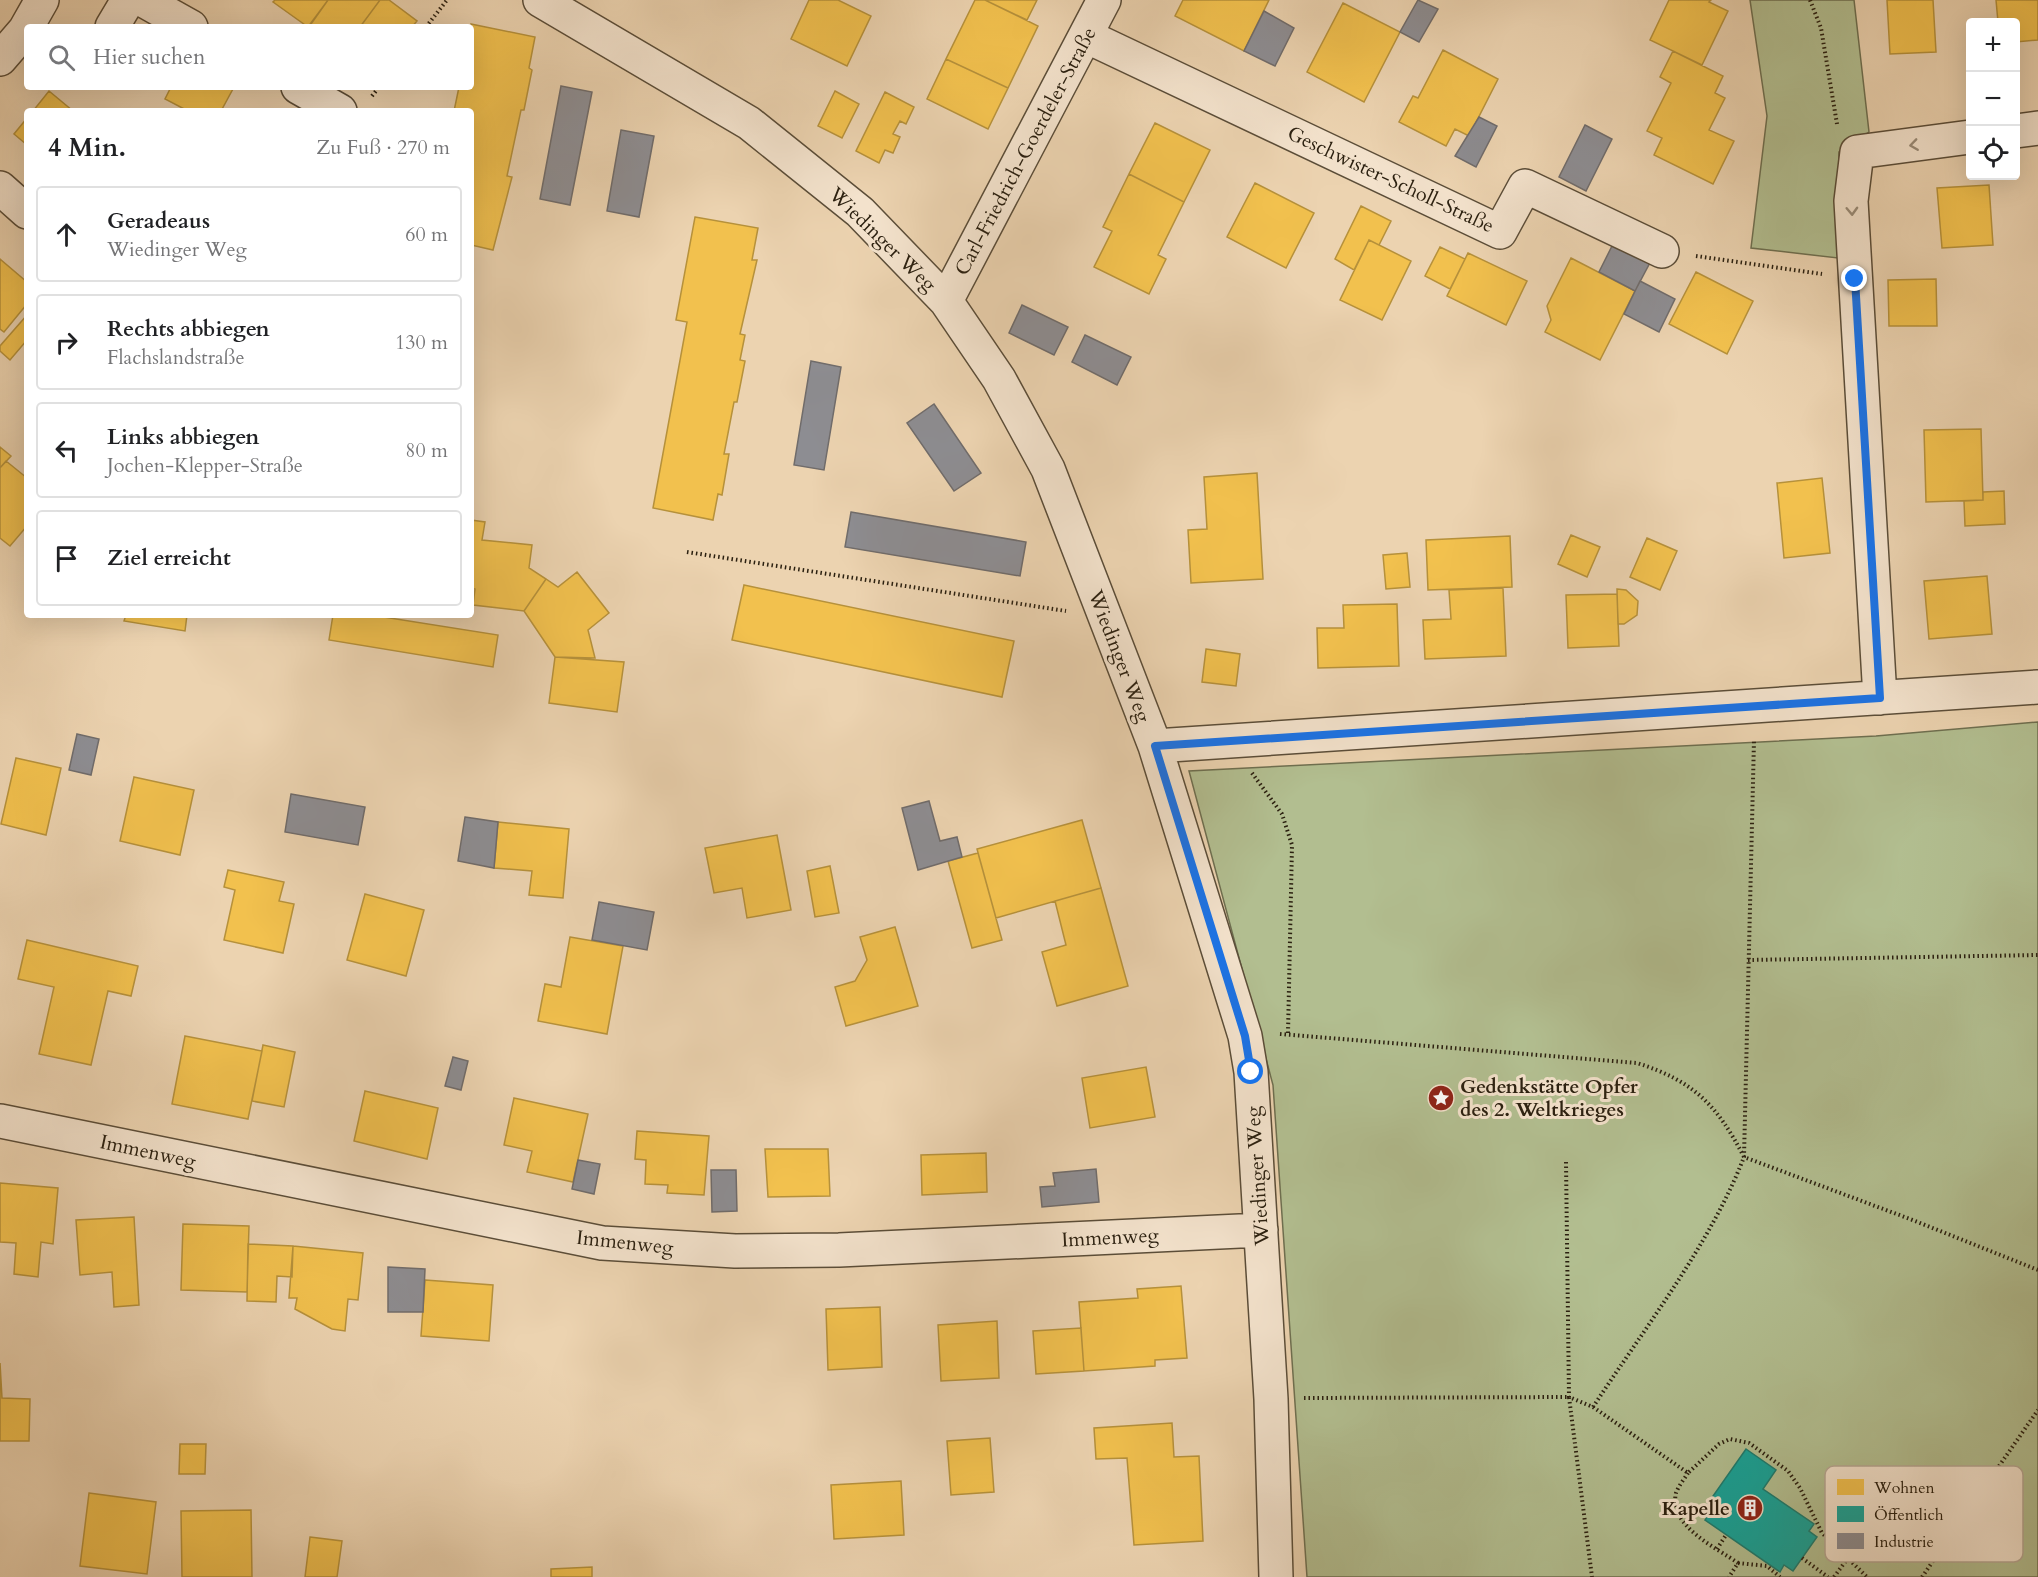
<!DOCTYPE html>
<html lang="de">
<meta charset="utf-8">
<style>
:root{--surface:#fff;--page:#f2f2f2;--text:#202124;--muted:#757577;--line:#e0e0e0}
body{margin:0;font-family:Cardo,serif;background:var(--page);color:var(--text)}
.controls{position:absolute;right:18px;top:18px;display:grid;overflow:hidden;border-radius:6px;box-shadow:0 6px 24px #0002}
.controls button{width:54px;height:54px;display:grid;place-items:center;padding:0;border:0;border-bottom:2px solid var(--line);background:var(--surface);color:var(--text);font:30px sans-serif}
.stop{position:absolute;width:18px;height:18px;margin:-14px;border:4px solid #1a73e8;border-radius:50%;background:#fff}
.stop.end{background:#1a73e8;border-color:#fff;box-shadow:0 2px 6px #0008}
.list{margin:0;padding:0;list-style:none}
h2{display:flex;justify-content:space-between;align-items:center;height:78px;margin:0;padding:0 24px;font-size:26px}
h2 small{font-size:20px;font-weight:400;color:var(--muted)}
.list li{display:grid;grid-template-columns:39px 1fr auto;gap:18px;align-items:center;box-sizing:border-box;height:96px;margin:0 12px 12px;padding:0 12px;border:2px solid var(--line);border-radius:6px}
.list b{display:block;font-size:22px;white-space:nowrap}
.list p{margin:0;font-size:20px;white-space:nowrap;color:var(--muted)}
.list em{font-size:20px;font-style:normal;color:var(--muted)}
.icon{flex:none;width:33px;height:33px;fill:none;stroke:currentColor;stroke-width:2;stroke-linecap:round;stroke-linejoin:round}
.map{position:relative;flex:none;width:2038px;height:1577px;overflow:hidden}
.search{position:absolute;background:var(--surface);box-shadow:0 6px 24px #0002;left:24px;top:24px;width:450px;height:66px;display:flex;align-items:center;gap:15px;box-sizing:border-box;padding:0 21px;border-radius:6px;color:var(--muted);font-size:22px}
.panel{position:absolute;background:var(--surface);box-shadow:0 6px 24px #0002;left:24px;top:108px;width:450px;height:510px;border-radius:6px}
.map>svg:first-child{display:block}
</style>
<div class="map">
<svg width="2038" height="1577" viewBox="0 0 2038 1577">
<rect width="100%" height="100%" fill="#ecd3b0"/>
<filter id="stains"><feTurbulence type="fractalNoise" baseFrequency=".00333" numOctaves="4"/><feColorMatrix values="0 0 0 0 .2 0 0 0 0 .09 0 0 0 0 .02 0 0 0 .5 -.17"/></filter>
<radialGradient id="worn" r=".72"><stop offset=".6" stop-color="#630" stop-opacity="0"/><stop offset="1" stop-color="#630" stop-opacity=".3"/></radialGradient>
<path fill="#b2be90" stroke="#6e6f50" stroke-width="1.5" d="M1750 0H1854L1869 132 1839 152 1838 258 1751 248 1767 116Z
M2038 722V1577H1307L1273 1085 1189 771 1876 736Z"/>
<path fill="#f2c14e" stroke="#b6913b" stroke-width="1.5" d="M275 0H328L308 27 273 2Z
M328 0H380L360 27H315L311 24Z
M380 0H389L417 21 412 27H360Z
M809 0H838L871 16 847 66 791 39Z
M975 0H985L1038 26 1008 88 946 59Z
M985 0H1037L1027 20Z
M1183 0H1269L1244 51 1175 16Z
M1669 0H1711L1709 2 1728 11 1702 65 1650 40Z
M1887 0H1933L1936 52 1890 54Z
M1996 0H2038V40L2016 42V22H1998Z
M1343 3 1400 32 1364 102 1307 72Z
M471 24 535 37 529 68 532 70 524 110H521L507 176 512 177 493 250 471 245V111H454L459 87H471Z
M1443 50 1498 79 1469 136 1455 129 1446 146 1399 122 1413 96 1418 98Z
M1673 51 1723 76 1715 93 1725 98 1709 130 1734 141 1713 184 1654 155 1662 138 1647 131 1671 83 1660 77Z
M946 59 1008 88 988 129 927 99Z
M171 87H234L221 111H188L165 99Z
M49 91 73 111H33Z
M835 91 859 104 842 138 818 126Z
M885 92 914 107 906 124 900 121 893 134 900 137 893 153 885 150 879 163 856 151Z
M27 118V145L14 134Z
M1155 123 1210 150 1184 202 1129 174Z
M1129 174 1184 202 1158 255 1166 259 1149 294 1094 267 1112 231 1103 227Z
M1255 183 1314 213 1286 268 1227 237Z
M1989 185 1993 245 1942 248 1937 188Z
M1361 206 1391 221 1379 245 1369 240 1354 270 1335 259Z
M695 217 758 228 752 260H757L740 334 745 335 740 360 745 361 737 402H734L724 454H729L722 495 718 494 713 520 653 508 687 322 676 320Z
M1369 240 1411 261 1382 320 1340 300Z
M1440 247 1465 259 1450 289 1425 276Z
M1468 253 1527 281 1506 325 1447 296Z
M1571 258 1635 291 1600 360 1545 332 1551 320 1547 306Z
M0 259 27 282V304L4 332 0 329Z
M1696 272 1753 301 1727 354 1669 324Z
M1936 279 1937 326H1889L1888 280Z
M27 315V340L10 360 0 351V346Z
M1981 429 1983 500 1926 502 1924 430Z
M0 447 11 456 0 468Z
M6 461 27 478V526L10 546 0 538V468Z
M1257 473 1263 579 1191 583 1188 530 1207 529 1204 477Z
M1822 478 1830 553 1784 558 1777 483Z
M2004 491 2005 524 1965 526 1964 501 1983 500V492Z
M471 520 485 522 482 540 532 545 529 568 546 579 524 611 473 605 475 589 471 588Z
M1571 535 1600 547 1587 577 1558 564Z
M1510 536 1512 587 1428 590 1426 540Z
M1647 538 1677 551 1660 590 1630 577Z
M1407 553 1410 587 1386 589 1383 555Z
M577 572 609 613 588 630 595 658 555 657 524 611 546 579 558 587Z
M1987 576 1992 634 1929 639 1924 581Z
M744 585 1014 641 1002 697 732 640Z
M1503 588 1506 656 1425 659 1423 620 1451 619 1449 590Z
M1617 589 1626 590 1638 601 1637 615 1624 624H1618Z
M1617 594 1619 646 1568 648 1566 595Z
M1397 604 1399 666 1318 668 1317 628H1344L1343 605Z
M126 615H187L185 631 124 621Z
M333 615H371L498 635 493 667 329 640Z
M1206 649 1240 654 1236 686 1202 682Z
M555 657 624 662 617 712 549 703Z
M16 758 61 768 46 835 1 824Z
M134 777 194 790 180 855 120 841Z
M1082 820 1101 888 996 918 977 849Z
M498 822 569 829 563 898 529 895 532 871 494 868Z
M777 835 791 910 747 918 742 888 714 893 705 848Z
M978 853 1002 940 972 948 948 861Z
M830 866 839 913 815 917 807 871Z
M228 870 284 882 279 901 294 904 283 953 224 940 235 890 224 887Z
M1101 888 1128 986 1057 1006 1042 952 1066 945 1055 901Z
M365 894 424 910 406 976 347 960Z
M895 927 918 1006 846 1026 835 987 855 981 867 960 860 937Z
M570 937 623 946 607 1034 538 1021 545 984 561 987Z
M27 940 138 966 131 996 108 991 91 1065 39 1054 54 987 18 979Z
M185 1036 262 1051 248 1119 172 1104Z
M263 1045 295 1052 284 1107 252 1101Z
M1146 1067 1155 1117 1090 1128 1082 1078Z
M365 1091 438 1108 427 1159 354 1141Z
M514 1098 588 1114 573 1182 527 1172 532 1151 504 1145Z
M637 1131 709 1136 704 1195 667 1193 668 1185 645 1184 646 1160 635 1159Z
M765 1149H828L830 1196 768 1197Z
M986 1153 987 1192 922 1195 921 1155Z
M0 1183 58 1188 53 1244 41 1242 38 1277 14 1274 16 1243 0 1242Z
M134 1217 139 1305 114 1307 112 1272 80 1275 76 1220Z
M183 1224 249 1226 247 1292 181 1290Z
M248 1244 293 1246 292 1277 277 1276 276 1302 247 1301Z
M293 1246 363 1253 358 1300 348 1299 345 1331 332 1329 295 1309 297 1298H289Z
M425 1280 493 1285 489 1341 421 1336Z
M1181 1286 1187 1358 1155 1360V1366L1084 1371 1079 1302 1138 1298 1137 1289Z
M880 1307 882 1367 828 1370 826 1309Z
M997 1321 999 1378 941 1381 938 1325Z
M1081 1328 1084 1371 1036 1374 1033 1331Z
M0 1363 2 1398 30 1399 29 1441H0Z
M1172 1423 1174 1457 1199 1456 1203 1541 1134 1545 1127 1458 1096 1459 1094 1428Z
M990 1438 994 1492 951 1495 947 1441Z
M180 1444H206L205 1474H179Z
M901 1481 904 1535 834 1539 831 1485Z
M89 1493 156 1502 147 1574 80 1566Z
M251 1510 252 1577H182L181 1511Z
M310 1537 342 1541 337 1577H305Z
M592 1567V1577H551V1569Z"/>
<path fill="#17a398" stroke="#1d7c6f" stroke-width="1.5" d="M1746 1449 1776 1470 1763 1489 1814 1524 1809 1531 1817 1537 1793 1571 1784 1565 1780 1572 1705 1520 1712 1510 1706 1506Z"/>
<path fill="#8d8d92" stroke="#706c6b" stroke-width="1.5" d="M1418 0 1438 9 1419 42 1400 32Z
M1264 11 1294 28 1275 66 1244 51Z
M561 86 592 92 570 205 540 199Z
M1479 117 1497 126 1476 167 1455 156Z
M1585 125 1612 139 1586 191 1559 177Z
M621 130 654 136 639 217 607 211Z
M1616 238 1653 257 1635 291 1599 272Z
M1640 281 1675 299 1659 332 1624 314Z
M1022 305 1068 327 1054 355 1009 333Z
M1085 335 1131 357 1117 385 1072 362Z
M811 361 841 367 824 470 794 465Z
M934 404 981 473 954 491 907 423Z
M851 512 1026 542 1020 576 845 547Z
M77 734 99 739 91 775 69 770Z
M291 794 365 807 358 845 285 832Z
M929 801 940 841 957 837 962 857 918 870 902 808Z
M465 817 498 822 494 868 458 861Z
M599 902 654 912 647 950 592 940Z
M453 1057 468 1061 461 1090 445 1086Z
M578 1160 600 1164 594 1194 572 1189Z
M1096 1169 1099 1202 1042 1207 1040 1187 1055 1186 1053 1173Z
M711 1170H736L737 1211 712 1212Z
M388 1267 425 1269 423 1312H388Z"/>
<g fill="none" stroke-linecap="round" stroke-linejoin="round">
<defs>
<path id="minor" d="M143 0 191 27
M540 0 749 123 860 212 946 301 999 379 1048 469 1155 746 1245 1036 1251 1072 1271 1399 1276 1577
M112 27 128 0
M1086 36 1500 232 1525 186 1662 251
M0 59 25 30 42 0
M298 87 340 111
M2016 131 2038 128
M0 188 27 212
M946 301 1104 0
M1880 698 1851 201 1857 152 1970 137
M1155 746 2038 687
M0 1121 602 1243 735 1251 839 1250 1261 1230"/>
</defs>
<use href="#minor" stroke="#5b4d38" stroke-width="36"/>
<path stroke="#2b2010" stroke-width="4" stroke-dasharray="1.5 3" stroke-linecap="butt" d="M1810 0 1821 28 1837 124
M426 27 447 0
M372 96 379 87
M1696 256 1822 274
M687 552 1066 611
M1252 773 1282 814 1292 845 1288 1034
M1748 960 2038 955
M1280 1034 1637 1063C1694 1081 1717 1105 1744 1157L1910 1219 2038 1270
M1566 1162 1569 1397 1593 1407 1688 1473 1719 1444 1730 1439 1749 1443 1788 1471 1800 1488 1822 1533 1867 1577
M1304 1398 1569 1397 1592 1577
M1593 1407C1644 1329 1711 1243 1744 1157L1754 740
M1688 1473C1684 1479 1678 1487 1676 1493 1668 1526 1717 1548 1738 1563L1729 1577
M1717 1549 1726 1535
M1802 1558 1828 1577
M1738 1563 1767 1566 1780 1577
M1834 1577 1848 1558
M1922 1577 2038 1410"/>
<use href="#minor" stroke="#f3e2cc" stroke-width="33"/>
</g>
<defs><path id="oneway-chevron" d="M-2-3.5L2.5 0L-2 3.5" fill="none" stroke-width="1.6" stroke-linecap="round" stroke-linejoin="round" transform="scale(1.5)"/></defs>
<g stroke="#998b77">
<use href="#oneway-chevron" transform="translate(1914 145) rotate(172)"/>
<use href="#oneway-chevron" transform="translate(1852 211) rotate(88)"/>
</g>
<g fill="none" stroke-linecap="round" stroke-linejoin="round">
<path stroke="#1a73e8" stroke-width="8" d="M1251 1072 1245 1036 1155 746 1880 698 1855 279"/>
</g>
<defs>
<symbol id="sight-disc" viewBox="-11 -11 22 22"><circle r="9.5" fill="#8f2418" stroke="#f3e2cc"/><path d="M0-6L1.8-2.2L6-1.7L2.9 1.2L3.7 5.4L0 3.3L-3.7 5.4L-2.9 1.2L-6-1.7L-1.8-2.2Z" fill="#fff"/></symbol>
<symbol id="building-disc" viewBox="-11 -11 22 22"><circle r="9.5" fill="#8f2418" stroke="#f3e2cc"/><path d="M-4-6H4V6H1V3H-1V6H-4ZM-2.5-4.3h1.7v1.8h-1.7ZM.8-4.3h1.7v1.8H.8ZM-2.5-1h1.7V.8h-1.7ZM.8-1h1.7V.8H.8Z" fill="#fff"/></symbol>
</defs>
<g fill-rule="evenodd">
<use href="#sight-disc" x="1426" y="1083" width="30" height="30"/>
<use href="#building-disc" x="1735" y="1493" width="30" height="30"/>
</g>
<g text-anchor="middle" stroke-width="6" stroke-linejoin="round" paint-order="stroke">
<g font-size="20" fill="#2b2010" stroke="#f3e2cc">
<text transform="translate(1025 151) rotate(-62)" y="7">Carl-Friedrich-Goerdeler-Straße</text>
<text transform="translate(1391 179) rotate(25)" y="7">Geschwister-Scholl-Straße</text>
<text transform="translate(883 239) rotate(44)" y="7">Wiedinger Weg</text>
<text transform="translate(1120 656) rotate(69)" y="7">Wiedinger Weg</text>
<text transform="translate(148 1151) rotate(12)" y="7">Immenweg</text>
<text transform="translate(1257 1176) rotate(-94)" y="7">Wiedinger Weg</text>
<text transform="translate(1110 1237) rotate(-3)" y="7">Immenweg</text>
<text transform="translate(625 1242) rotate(6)" y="7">Immenweg</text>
</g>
<g font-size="20" font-weight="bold" fill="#2b2010" stroke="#f3e2cc" text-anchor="start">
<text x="1460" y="1093">Gedenkstätte Opfer<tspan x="1460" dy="23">des 2. Weltkrieges</tspan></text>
<text x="1730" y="1515" text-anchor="end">Kapelle</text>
</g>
</g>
<rect x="1825" y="1466" width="198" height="96" rx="9" fill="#f3e2cc" stroke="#b7a894" stroke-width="1.5"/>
<rect x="1837" y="1479" width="27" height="16" fill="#f2c14e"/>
<rect x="1837" y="1506" width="27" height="16" fill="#17a398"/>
<rect x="1837" y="1533" width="27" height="16" fill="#8d8d92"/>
<g font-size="16" fill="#2b2010">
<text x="1874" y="1493">Wohnen</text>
<text x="1874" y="1520">Öffentlich</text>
<text x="1874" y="1547">Industrie</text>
</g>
<rect width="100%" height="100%" filter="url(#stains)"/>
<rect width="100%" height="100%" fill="url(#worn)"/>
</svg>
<div class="controls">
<button>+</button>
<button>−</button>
<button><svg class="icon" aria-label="locate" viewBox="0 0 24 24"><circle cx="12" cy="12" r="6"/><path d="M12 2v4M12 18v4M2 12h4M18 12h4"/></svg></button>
</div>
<div class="stop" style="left:1251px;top:1072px"></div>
<div class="stop end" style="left:1855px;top:279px"></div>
<div class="search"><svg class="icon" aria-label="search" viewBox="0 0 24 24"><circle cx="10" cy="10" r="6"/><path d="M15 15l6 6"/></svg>Hier suchen</div>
<section class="panel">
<h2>4 Min.<small>Zu Fuß · 270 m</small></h2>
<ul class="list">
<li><svg class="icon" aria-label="ahead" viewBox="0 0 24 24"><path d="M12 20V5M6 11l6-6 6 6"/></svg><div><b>Geradeaus</b><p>Wiedinger Weg</p></div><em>60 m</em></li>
<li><svg class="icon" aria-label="right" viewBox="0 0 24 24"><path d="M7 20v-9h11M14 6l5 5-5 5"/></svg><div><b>Rechts abbiegen</b><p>Flachslandstraße</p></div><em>130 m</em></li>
<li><svg class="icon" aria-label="left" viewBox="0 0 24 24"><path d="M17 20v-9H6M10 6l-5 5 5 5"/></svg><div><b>Links abbiegen</b><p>Jochen-Klepper-Straße</p></div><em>80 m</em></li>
<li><svg class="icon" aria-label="arrive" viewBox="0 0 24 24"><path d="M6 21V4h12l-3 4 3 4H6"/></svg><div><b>Ziel erreicht</b></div></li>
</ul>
</section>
</div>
